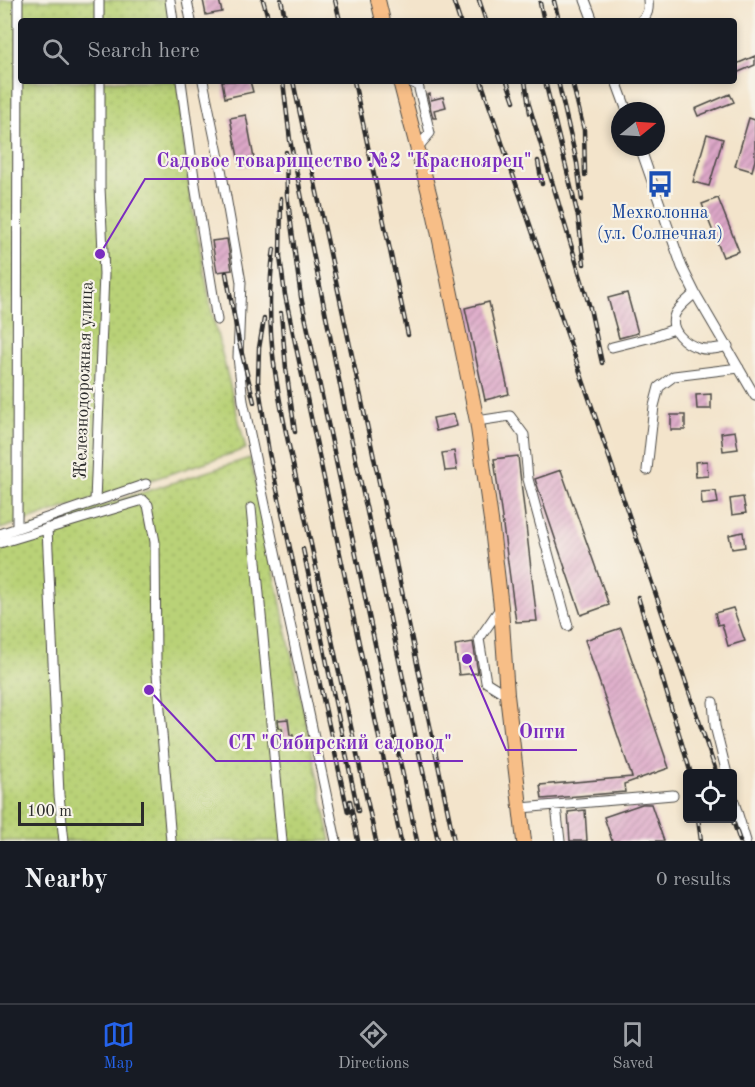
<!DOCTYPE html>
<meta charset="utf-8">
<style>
:root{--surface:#171b24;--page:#20242c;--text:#f1f3f6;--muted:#9ea1a6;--line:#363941;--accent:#2563eb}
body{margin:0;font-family:"Old Standard TT",serif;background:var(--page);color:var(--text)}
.controls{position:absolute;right:18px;bottom:18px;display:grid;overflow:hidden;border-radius:6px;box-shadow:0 3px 9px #0003}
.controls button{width:54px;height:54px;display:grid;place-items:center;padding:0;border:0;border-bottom:2px solid var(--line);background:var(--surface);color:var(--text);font:30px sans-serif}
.compass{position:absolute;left:611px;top:102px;width:54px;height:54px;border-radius:50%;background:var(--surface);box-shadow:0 3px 9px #0003;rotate:72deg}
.scale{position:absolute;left:18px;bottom:15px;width:126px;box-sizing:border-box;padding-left:6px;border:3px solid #2b2b2b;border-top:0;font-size:16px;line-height:21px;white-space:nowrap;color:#2b2b2b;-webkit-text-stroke:4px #f7f3e8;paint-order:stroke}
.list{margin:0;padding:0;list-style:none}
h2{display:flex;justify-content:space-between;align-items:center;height:78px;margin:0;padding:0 24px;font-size:26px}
h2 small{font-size:20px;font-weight:400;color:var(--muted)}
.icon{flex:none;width:33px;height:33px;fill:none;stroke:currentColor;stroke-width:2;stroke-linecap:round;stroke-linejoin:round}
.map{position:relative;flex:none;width:755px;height:841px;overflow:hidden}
.search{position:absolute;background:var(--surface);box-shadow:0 3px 9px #0003;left:18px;right:18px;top:18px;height:66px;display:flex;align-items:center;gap:15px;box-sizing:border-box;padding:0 21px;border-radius:6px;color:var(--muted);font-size:22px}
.sheet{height:162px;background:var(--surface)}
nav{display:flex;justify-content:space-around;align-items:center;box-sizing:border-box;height:84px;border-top:2px solid var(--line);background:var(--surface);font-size:16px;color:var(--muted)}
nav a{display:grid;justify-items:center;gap:3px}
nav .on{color:var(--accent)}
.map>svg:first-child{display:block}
</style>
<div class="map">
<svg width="755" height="841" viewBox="0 0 755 841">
<defs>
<pattern id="grass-dots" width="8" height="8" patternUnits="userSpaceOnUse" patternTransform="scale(1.5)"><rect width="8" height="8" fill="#b9d277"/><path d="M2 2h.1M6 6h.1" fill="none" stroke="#9fb467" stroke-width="1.8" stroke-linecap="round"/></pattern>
<pattern id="building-hatch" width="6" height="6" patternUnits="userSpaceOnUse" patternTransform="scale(1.5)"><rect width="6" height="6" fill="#dda7c8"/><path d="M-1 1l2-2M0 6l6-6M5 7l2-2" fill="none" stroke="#b388a3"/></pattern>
</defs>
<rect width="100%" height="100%" fill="#f7f3e8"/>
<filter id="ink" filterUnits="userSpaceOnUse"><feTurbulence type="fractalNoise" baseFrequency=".0167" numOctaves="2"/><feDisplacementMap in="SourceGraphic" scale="12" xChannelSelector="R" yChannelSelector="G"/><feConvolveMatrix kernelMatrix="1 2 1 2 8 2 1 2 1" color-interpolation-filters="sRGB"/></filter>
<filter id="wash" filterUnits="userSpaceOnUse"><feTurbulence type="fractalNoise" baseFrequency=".008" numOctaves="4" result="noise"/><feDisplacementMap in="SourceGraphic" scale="24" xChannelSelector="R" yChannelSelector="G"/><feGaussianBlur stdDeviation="1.35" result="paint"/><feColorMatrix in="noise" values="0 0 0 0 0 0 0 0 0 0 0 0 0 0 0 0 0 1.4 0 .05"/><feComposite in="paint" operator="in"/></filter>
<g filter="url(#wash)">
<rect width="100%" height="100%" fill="#f3e4cb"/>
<path fill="url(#grass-dots)" stroke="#727e51" stroke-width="1.5" d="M0 0H168L171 21H21V81H178L189 190 213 318 246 449 0 529Z
M250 458 331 841H0V538Z"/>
<g id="blocks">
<path fill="url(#building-hatch)" d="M203 0H219L222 12 206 15Z
M755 56V65L734 74V65Z
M222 81H250L253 92 225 98Z
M430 94 431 100 443 97 446 107 434 110 436 118H433L427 95Z
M730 94 734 102 698 116 695 109Z
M246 115 255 164 240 167 230 118Z
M749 118 755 120V160L752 171 735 166Z
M707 134 723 139 709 186 693 182Z
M718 198 739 251 723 257 702 204Z
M227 239 232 270 217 272 212 241Z
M627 293 638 333 619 338 608 298Z
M489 302 509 394 485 400 465 308Z
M711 394V409H697L696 395Z
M454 414 457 426 436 431 433 418Z
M671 415H685V430H671Z
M735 431 738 449 723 451 721 433Z
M454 451 457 470 445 471 442 453Z
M518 456 537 621 516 622 494 459Z
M707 461 708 476 696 477 695 462Z
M561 470 609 605 581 615 535 479Z
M716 491 718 503 702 505 701 492Z
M743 497 746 513 732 515 730 499Z
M743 532 745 547 732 549 729 535Z
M733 608 745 641 728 646 722 624 718 625 715 613Z
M621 628 669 768 624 784 625 792 542 799 540 785 632 777 585 640Z
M473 642 478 673 459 675 455 645Z
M288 719 290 735H293L294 743 284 744 282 728H279L278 720Z
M642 804H651L664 841H612L604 817Z
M585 810 587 841H570L568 812Z"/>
</g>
</g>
<g filter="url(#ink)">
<use href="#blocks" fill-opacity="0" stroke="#494743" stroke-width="1.5"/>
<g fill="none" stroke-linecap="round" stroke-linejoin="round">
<defs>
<path id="minor" d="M99 0V21
M170 0 173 21
M187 0 191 21
M585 0 593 21
M641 21C648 15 649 9 648 0
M181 81 195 185 217 320
M203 81 220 163 241 282 238 357 243 401 336 841
M408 81 418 85 430 133 418 147
M616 81 627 111
M640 147 682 267 695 293 755 396
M695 293C689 299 679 306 675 314 668 330 685 344 699 348 708 351 719 348 728 346
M612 347 652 337 674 329
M477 421 510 416 524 435 528 479 568 626
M647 470 654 406 659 387 674 376 739 368
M95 501 104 274 100 187V81
M251 508 282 841
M17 528 18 0
M47 528 59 795 64 841
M0 534 146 484
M0 543 143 500 148 505 155 542 156 662 171 841
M501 607 479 639 486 682 507 695
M713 702 715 726 727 774
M732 795 746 841
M556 806 560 841
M521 808 673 795"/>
<path id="highway" d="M378 0 383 21
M400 81 435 216 477 421 491 520 501 607 507 695 524 841"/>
</defs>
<use href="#minor" stroke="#494743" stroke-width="11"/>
<use href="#highway" stroke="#494743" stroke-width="16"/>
<use href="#minor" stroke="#fff" stroke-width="9"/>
<use href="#highway" stroke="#f7be87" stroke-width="14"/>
<defs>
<path id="rail" d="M263 0 269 21
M281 0 286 21
M335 0 340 21
M453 0 460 21
M479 0 486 21
M554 1 559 21
M540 3 544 21
M283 81 290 140 346 414 438 841
M293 81 376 467 454 841
M354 81 408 335
M481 81 717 774
M507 81 514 101
M525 81 530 113
M545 81 578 216 584 264
M558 81 577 163 582 200
M572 81 584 130 585 175
M529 105 590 308 602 363
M286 152 287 194 301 297 417 841
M538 161 542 184
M281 198 280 257 285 295 401 841
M274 249C259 345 289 442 309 535 331 637 354 739 376 841
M226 273 239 342 254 402
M281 313 286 368 295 432
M264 319 259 348 258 381 269 453 348 812
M303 549 358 811
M638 597 691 774
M350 801 358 841
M698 818 701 841
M732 818 740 841"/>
</defs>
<use href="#rail" stroke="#2b2b2b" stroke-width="4.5"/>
<use href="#rail" stroke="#f7f3e8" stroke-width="2" stroke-dasharray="7" stroke-linecap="butt"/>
</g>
</g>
<defs>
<symbol id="bus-bare" viewBox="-9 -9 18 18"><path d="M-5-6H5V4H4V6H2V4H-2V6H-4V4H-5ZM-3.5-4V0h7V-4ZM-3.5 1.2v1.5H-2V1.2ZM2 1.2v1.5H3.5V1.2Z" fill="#1a4fb4" stroke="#f7f3e8" stroke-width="2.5" paint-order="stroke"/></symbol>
</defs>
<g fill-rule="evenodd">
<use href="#bus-bare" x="641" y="165" width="38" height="38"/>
</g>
<g text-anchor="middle" stroke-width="4.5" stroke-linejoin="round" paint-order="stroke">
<g font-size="18" fill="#164399" stroke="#f7f3e8">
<text x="660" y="218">Мехколонна<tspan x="660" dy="21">(ул. Солнечная)</tspan></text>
</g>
<g font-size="18" fill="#2b2b2b" stroke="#f7f3e8">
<text transform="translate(83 380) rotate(-88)" y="6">Железнодорожная улица</text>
</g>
</g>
<path fill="none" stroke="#7b2cbf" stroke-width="2" d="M100 254L145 179H544M467 659L506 750H577M149 690L216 761H463"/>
<g fill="#7b2cbf" stroke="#f7f3e8" stroke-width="2">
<circle cx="100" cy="254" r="6"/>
<circle cx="467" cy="659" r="6"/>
<circle cx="149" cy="690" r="6"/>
</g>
<g font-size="20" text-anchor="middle" font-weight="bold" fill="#7b2cbf" stroke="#f7f3e8" stroke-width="4.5" stroke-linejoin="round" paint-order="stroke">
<text x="344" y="167">Садовое товарищество №2 "Красноярец"</text>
<text x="542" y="738">Опти</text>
<text x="340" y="749">СТ "Сибирский садовод"</text>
</g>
</svg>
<div class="controls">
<button><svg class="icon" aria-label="locate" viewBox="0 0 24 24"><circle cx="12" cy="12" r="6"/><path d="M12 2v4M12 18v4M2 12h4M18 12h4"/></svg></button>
</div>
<svg class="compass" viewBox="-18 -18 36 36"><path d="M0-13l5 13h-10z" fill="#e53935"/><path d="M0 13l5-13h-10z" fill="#9ea1a6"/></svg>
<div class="scale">100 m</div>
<div class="search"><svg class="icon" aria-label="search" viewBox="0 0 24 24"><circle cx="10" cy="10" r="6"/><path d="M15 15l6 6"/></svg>Search here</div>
</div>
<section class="sheet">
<h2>Nearby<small>0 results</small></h2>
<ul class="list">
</ul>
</section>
<nav>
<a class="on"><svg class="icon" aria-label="map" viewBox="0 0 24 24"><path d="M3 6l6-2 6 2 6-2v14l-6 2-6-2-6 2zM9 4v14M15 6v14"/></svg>Map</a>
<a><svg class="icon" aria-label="directions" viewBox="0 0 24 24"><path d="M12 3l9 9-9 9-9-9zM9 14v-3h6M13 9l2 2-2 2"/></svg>Directions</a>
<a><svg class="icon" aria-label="saved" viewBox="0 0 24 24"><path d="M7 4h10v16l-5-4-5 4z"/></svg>Saved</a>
</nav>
